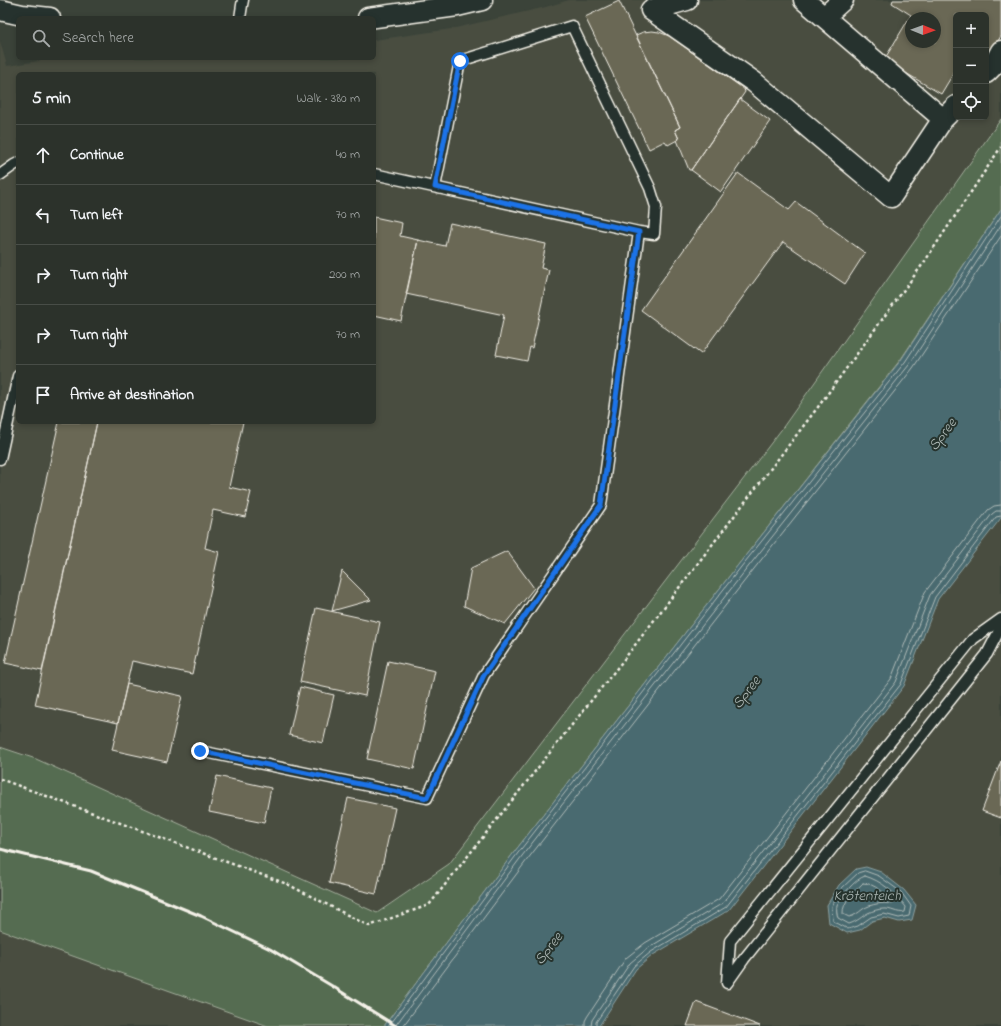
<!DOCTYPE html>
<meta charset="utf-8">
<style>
:root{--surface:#2c322b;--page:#383e37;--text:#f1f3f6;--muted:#a6aaa9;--line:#484d47}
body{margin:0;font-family:"Indie Flower",sans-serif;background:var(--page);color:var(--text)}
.controls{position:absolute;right:12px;top:12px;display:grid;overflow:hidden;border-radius:6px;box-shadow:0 2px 6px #0003}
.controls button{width:36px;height:36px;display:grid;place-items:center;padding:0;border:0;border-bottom:1px solid var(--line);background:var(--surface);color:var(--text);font:20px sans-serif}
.compass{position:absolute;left:905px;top:12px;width:36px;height:36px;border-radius:50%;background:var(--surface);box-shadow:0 2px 6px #0003;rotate:91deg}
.stop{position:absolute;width:12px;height:12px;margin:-9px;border:3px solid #1a73e8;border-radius:50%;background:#fff}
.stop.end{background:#1a73e8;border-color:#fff;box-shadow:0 1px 4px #0008}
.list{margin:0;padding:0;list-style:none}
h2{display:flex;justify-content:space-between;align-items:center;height:52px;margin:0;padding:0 16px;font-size:17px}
h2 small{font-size:13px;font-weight:400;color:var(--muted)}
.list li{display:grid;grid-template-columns:26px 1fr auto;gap:12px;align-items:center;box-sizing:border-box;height:60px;padding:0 16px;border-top:1px solid var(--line)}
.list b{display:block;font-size:15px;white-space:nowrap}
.list em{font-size:13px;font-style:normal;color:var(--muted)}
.icon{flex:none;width:22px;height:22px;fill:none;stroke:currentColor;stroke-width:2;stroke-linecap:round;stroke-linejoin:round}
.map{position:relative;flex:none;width:1001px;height:1026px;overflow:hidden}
.search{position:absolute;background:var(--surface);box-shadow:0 2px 6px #0003;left:16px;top:16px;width:360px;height:44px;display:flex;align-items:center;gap:10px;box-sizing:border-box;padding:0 14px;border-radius:6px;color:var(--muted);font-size:15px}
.panel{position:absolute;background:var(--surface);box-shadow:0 2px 6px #0003;left:16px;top:72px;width:360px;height:352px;border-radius:6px}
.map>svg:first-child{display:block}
</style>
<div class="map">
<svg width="1001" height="1026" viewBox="0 0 1001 1026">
<rect width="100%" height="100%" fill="#3b4339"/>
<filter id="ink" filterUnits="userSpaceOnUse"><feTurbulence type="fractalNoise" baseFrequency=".025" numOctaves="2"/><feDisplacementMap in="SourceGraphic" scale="8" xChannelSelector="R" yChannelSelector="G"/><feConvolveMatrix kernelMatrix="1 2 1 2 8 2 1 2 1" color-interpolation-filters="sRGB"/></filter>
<g filter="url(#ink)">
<path fill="#494e41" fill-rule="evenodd" d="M569 0H1001V119L781 430 449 864 376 913 36 759 0 747V41L7 66 39 61 41 58H374V40L451 29 546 7ZM956 15H986V117H956ZM911 18H935V42H911ZM18 74H374V422H18Z
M1001 518V1026H599L636 969 653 955 729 910 904 686 938 599Z
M0 930 268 1026H0Z"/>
<path fill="#556c51" stroke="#a4ae9c" d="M1001 119V209L901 359 738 565 515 851 384 1026H268L0 930V747L36 759 377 913 449 864 781 430Z"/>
<path fill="#496a70" stroke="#8da0a0" d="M1001 209V518L938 599 904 686 729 910 653 955 636 969 599 1026H384L515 851 738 565 901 360Z
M866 867 881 872 904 890 916 905 912 920 899 922 885 918 872 921 860 930 847 933 829 923 827 905 839 885 856 869Z"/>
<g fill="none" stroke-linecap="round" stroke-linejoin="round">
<path stroke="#b0bbb8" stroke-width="1" d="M865 871 879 876 901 892 911 906 909 916 899 918 884 914 871 917 858 926 848 929 833 921 832 906 842 888 858 873Z
M865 876C882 881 895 893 906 907L905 912C897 914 891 908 883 909 879 909 872 911 868 913 861 917 858 921 849 924L838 918C837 915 836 909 837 906 841 896 855 879 865 876Z
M863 883C874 883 885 894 893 900L894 903 892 904C883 902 871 904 863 909 858 913 854 916 849 917L843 914C842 902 855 891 863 883Z
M389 1026 518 853 741 567 905 362 1001 216
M395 1026 522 856 745 571 909 365 1001 225
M403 1026 527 860 750 574 913 368 1001 236
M585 1026V1021L587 1017 626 958 645 943 719 899 891 679 925 592 988 510 994 506 1001 505
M591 1026 592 1020 630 963 648 948 723 903 896 682 930 595 992 514 996 511H1001
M596 1026V1022L634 966 651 952 726 907 901 684 935 597 996 517 1001 516"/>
</g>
<path fill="#6b6854" stroke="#f4f1e8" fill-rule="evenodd" d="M893 0H1001V36L987 59 986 58V15H956V69L941 94 884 60 911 15 892 3ZM911 18H935V42H911Z
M619 1 680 127 675 130 679 139 668 145 665 141 649 149 585 17Z
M652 31 659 32 669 36 744 89 745 92 691 170H689L677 140 679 139 675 130 680 127 636 35 643 32Z
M740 99 770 121 721 192 691 170Z
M738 173 789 210 796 202 865 253 845 284 783 242 701 354 641 310Z
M374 217 402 223 400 236 418 240 401 321 374 315Z
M450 223 546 244 541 268 549 270 532 348 530 347 527 361 496 355 504 315 406 294 418 240 445 246Z
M59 422H97L42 671 5 663Z
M97 422H243L229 487 251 492 245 517 213 510 205 548 219 552 192 674 132 661 118 723 35 705Z
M507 551 534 588 505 624 464 606 471 568Z
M342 571 371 600 332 611Z
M316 608 380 622 365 696 300 682Z
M388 661 435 671 414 769 367 759Z
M127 684 182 696 167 762 112 750Z
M300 687 334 695 323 743 289 735Z
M1001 761V818L982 811Z
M217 776 271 788 264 823 209 812Z
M348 798 395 808 376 894 329 883Z
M696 1002 760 1026H687Z"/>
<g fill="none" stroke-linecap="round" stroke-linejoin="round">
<defs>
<path id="service" d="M240 18 242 5 243 0
M0 175 14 165 18 163
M435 187 460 61 572 26 650 188 656 207 654 234 639 232
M0 459 18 376
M200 751 427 798 484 675 601 505 639 232 374 174
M727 983 730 941 973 639 1001 619
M727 983 744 959 987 654 1001 627"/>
<path id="minor" d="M804 0 943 119
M0 10 22 15 50 18
M651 10 754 82 891 197 943 119 956 106
M651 10 687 0
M824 17 843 0
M368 18 457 6 482 0
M986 73 993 66 1001 51"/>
</defs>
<use href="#service" stroke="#f4f1e8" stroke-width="13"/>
<use href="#minor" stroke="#f4f1e8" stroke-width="23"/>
<path stroke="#f4f1e8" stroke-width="2.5" stroke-dasharray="3 3" stroke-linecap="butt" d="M0 779 287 884 369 926 429 905 625 658 818 407 925 261 1001 147"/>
<use href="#service" stroke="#26332d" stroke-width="10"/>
<use href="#minor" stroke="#26332d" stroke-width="20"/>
<path stroke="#f4f1e8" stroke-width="3" d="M0 849 91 871 201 916 270 949 332 986 396 1026"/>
</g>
</g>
<g fill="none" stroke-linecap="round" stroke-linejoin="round" filter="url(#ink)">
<path stroke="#1a73e8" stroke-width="5" d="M200 751 427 798 484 675 601 505 639 232 435 187 460 61"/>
</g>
<g text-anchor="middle" stroke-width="4" stroke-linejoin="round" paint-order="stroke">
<g font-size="15" font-style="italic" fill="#b0bbb8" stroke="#26332d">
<text transform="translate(942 434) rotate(-53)" y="5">Spree</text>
<text transform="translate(746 692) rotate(-52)" y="5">Spree</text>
<text x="867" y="900">Krötenteich</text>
<text transform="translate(548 948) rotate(-52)" y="5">Spree</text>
</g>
</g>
</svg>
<div class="controls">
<button>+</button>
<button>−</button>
<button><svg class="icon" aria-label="locate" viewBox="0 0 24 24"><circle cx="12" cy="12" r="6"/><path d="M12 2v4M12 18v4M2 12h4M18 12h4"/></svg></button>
</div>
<svg class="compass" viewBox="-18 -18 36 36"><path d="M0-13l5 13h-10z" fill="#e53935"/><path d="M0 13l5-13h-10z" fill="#a6aaa9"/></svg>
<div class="stop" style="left:460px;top:61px"></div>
<div class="stop end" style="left:200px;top:751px"></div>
<div class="search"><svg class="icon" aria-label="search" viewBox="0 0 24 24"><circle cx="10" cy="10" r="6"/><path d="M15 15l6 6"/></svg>Search here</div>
<section class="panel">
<h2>5 min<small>Walk · 380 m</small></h2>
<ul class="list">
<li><svg class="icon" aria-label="ahead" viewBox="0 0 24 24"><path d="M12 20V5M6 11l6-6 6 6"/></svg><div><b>Continue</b></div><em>40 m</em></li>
<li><svg class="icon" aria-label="left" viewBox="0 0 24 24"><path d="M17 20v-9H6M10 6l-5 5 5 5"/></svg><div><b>Turn left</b></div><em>70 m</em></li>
<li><svg class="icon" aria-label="right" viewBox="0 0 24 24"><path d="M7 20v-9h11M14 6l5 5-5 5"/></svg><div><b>Turn right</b></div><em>200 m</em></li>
<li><svg class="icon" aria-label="right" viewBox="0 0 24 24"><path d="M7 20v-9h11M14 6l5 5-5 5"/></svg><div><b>Turn right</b></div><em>70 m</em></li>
<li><svg class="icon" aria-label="arrive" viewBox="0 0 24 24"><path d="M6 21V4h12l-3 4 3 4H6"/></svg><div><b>Arrive at destination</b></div></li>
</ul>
</section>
</div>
